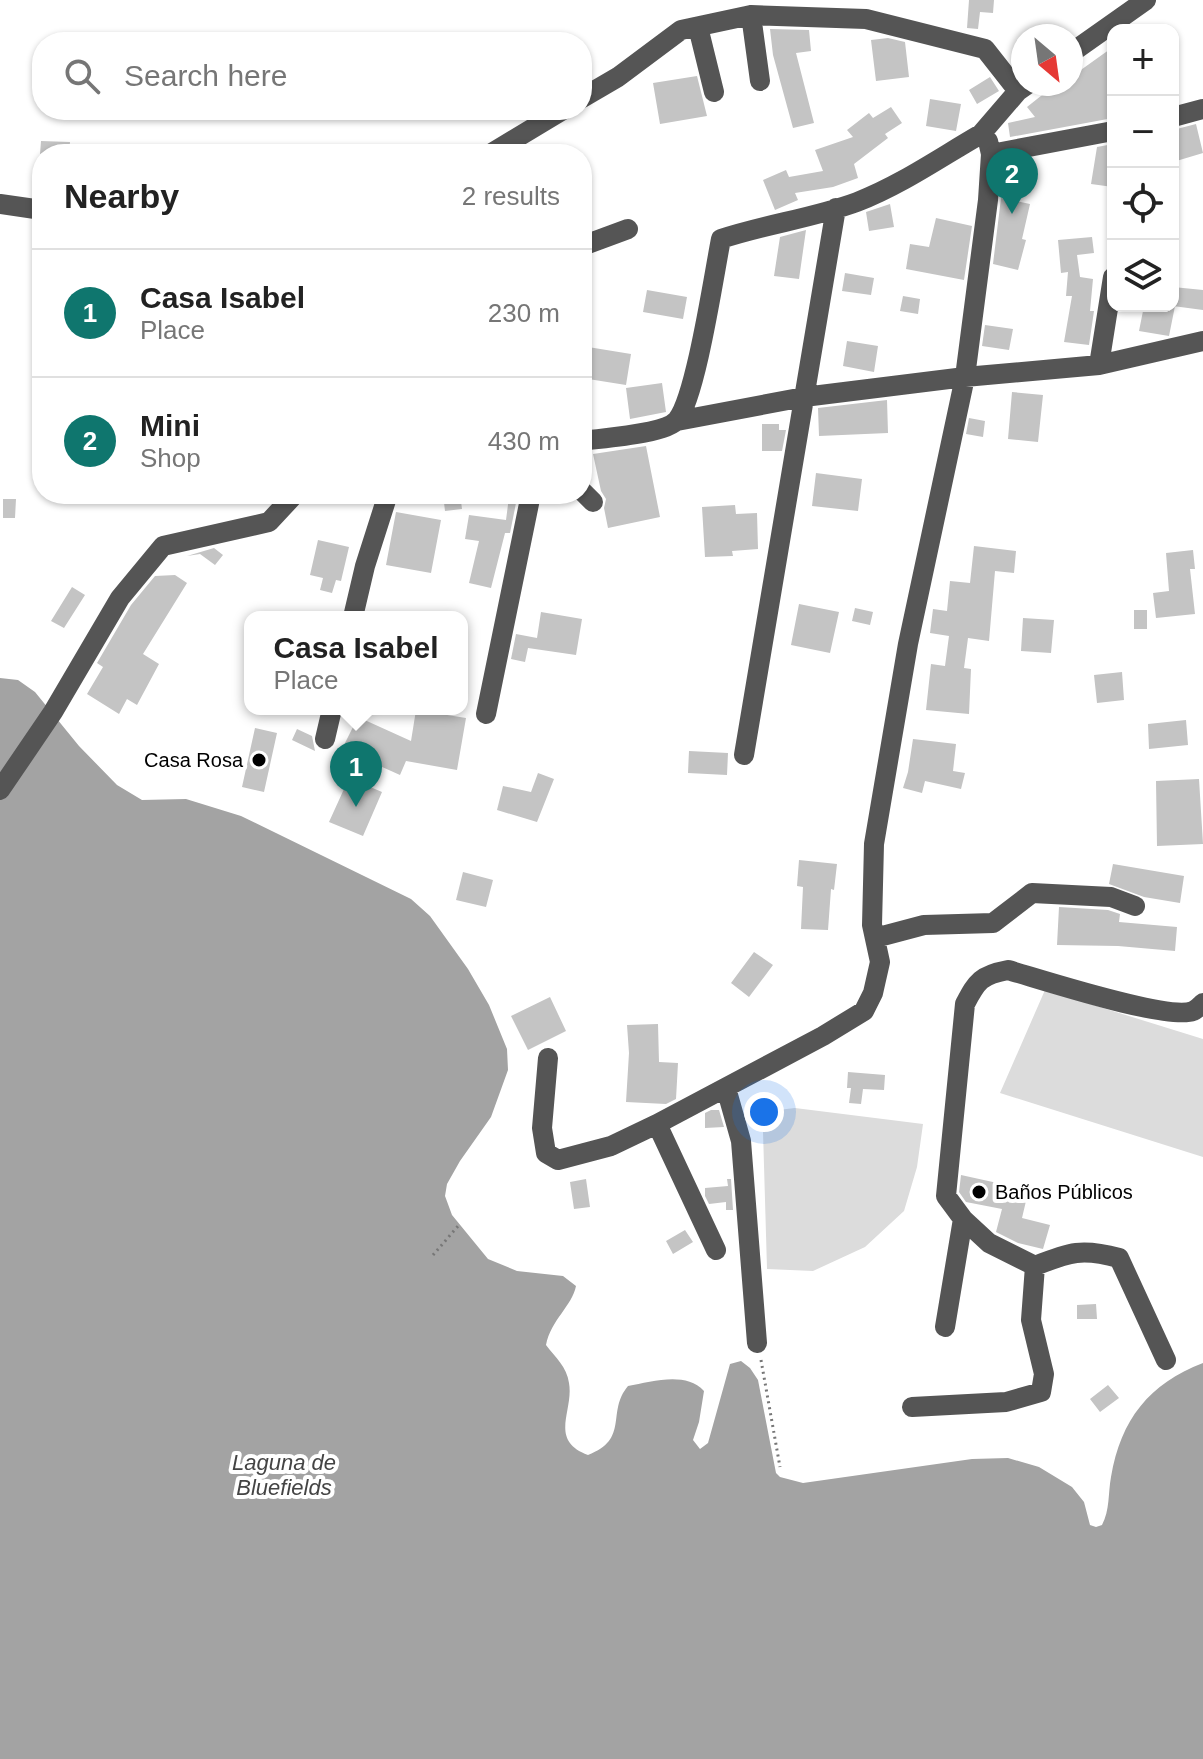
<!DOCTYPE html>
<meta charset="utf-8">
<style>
:root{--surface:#fff;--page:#f6f6f6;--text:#222;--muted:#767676;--line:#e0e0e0;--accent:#0f766e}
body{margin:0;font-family:Arial,sans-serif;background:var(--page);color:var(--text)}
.controls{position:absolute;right:24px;top:24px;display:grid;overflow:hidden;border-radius:16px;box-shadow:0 2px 6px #0004}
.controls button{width:72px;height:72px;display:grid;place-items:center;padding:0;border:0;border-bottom:2px solid var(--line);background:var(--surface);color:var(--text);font:40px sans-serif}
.compass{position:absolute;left:1011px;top:24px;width:72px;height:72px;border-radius:50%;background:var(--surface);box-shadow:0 2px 6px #0004;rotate:151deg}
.you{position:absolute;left:764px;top:1112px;width:28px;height:28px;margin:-20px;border:6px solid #fff;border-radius:50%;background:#1a73e8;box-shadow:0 0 0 12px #1a73e833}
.badge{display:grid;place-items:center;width:52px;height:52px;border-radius:50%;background:var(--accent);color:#fff;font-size:26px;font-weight:700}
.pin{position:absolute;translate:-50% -66px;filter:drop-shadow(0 2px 4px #0008)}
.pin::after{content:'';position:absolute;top:42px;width:28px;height:24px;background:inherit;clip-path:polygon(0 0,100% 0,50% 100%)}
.popup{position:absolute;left:244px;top:611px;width:224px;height:104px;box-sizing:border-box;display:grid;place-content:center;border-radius:16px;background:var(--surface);filter:drop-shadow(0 2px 6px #0005);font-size:26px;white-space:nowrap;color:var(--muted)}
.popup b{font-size:30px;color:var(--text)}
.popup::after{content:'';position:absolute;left:50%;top:100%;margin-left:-16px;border:16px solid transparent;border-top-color:var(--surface)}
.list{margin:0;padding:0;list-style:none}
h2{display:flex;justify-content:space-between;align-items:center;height:104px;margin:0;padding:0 32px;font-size:34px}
h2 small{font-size:26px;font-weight:400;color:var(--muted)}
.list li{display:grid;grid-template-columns:52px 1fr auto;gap:24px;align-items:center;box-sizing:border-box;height:128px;padding:0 32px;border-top:2px solid var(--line)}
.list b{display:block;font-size:30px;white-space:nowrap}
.list p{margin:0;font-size:26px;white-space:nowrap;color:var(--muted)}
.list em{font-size:26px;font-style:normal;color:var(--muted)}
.icon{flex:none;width:44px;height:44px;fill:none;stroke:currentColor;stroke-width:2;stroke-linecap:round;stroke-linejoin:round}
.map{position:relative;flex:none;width:1203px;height:1759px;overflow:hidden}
.search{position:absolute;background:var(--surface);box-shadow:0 2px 6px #0004;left:32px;top:32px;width:560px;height:88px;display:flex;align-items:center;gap:20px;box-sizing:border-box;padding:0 28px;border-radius:32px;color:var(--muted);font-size:30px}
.panel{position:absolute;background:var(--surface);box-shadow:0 2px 6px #0004;left:32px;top:144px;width:560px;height:360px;border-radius:32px}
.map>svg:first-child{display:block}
</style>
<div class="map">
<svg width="1203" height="1759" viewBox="0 0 1203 1759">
<rect width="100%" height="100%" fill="#fff"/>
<path fill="#dcdcdc" d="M1045 990 1203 1039V1157L1000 1093Z
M795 1108 923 1124 917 1167 904 1211 865 1247 813 1271 767 1269 763 1131 770 1111Z"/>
<path fill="#a3a3a3" d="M0 678 18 680 35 692 79 746 117 785 142 800 186 799 241 816 411 899 430 916 468 969 489 1005 507 1049 508 1070 491 1117 460 1161 447 1184 445 1196 452 1215 488 1259 517 1271 563 1276 576 1286C572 1306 551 1320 546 1345 555 1357 567 1367 569 1383 574 1411 548 1440 588 1455 630 1439 606 1412 628 1386 652 1382 685 1371 704 1391L699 1422 693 1440 700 1449 708 1443 730 1364 741 1361 750 1368 758 1380 776 1473 780 1477 803 1483 972 1459 1008 1458 1039 1467 1072 1487 1084 1502 1090 1525 1096 1527 1102 1525C1110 1510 1108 1493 1111 1477 1121 1419 1149 1384 1203 1363V1759H0Z"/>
<path fill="#c4c4c4" d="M969 0H994L993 13 980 12 978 29 967 28Z
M770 29 809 30 811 51 796 53 814 123 793 128 773 55Z
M888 38 905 42 909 77 876 81 871 40Z
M1113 47V81L1109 84 1113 90V118L1010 137 1008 123 1035 117 1027 107 1056 84H1071V77Z
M697 76 707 116 660 124 653 83Z
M990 77 999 91 977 104 969 90Z
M930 99 961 104 956 131 926 126Z
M891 107 902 123 885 134 888 138 854 164 858 178 833 187 795 193 798 200 775 210 763 180 786 170 789 177 823 171 815 150 853 137 847 130 869 113 873 118Z
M1196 124 1203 153 1173 162V130Z
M41 141 70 142 69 154H40Z
M1113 144V187L1091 184 1097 147Z
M1001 198 1030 204 1022 239 1026 240 1018 270 993 264Z
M890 204 894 227 869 231 866 212Z
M936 218 972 226 964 280 906 269 910 244 929 247Z
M806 230 799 279 774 276 780 237Z
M1092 237 1094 253 1077 255 1080 277 1093 279 1090 311H1094L1089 345 1064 342 1072 296H1066L1068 272 1061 273 1058 240Z
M845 273 874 278 871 295 842 291Z
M1173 287 1203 290V310L1173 306Z
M647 290 687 297 683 319 643 312Z
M903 296 920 299 918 314 900 311Z
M1144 306H1175L1169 336 1139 331Z
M985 325 1013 329 1009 350 982 346Z
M847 341 878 346 874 372 843 366Z
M582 346 631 354 626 385 582 378Z
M662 383 666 412 630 419 626 388Z
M1012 392 1043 395 1038 442 1008 439Z
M887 400 888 433 819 436 818 408Z
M969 418 985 421 983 437 966 434Z
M762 424H779V430H786L782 451H762Z
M646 446 660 517 608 528 604 508 606 499 601 491 593 454Z
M816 473 862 479 858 511 812 506Z
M443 494H460L462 509 445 511Z
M509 497 517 498 510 533H505L491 588 469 583 479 541 465 539 469 515 506 520Z
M3 499H16L15 518H3Z
M735 505 736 514 757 513 758 549 732 551 733 556 705 557 702 507Z
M396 512 441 520 431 573 386 565Z
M318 540 349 547 341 581 336 580 332 593 320 590 323 578 310 575Z
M974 546 1016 551 1014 573 995 571 989 641 968 638 964 668 971 669 969 714 926 710 931 664 945 666 949 636 930 633 933 609 947 611 950 581 970 583Z
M214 548 223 555 215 565 200 554 187 556Z
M1193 550 1195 569H1190L1195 614 1156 618 1153 593 1169 591 1166 553Z
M175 575 187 583 143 654 159 664 137 705 127 699 119 714 87 694 103 667 97 663 131 605 155 576Z
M72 587 85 595 64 628 51 621Z
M799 604 839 612 830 653 791 645Z
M855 608 873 612 870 625 852 621Z
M1134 610H1147V629H1134Z
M541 612 582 619 576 655 528 648 525 662 511 659 516 634 537 638Z
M1023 618 1054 620 1051 653 1021 651Z
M1122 672 1124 700 1097 703 1094 675Z
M416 710 466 718 457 770 406 761 400 775 342 749 358 717 411 741Z
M1186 720 1188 745 1149 749 1148 724Z
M255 728 277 733 264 792 242 787Z
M297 729 312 736 315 751 292 740Z
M913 739 956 744 953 771 965 773 961 789 925 781 922 793 903 788 908 772Z
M689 751 728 753 727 775 688 773Z
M538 773 554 779 537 822 497 810 503 786 531 792Z
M349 778 382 792 363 836 329 822Z
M1199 779 1203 844 1157 846 1156 781Z
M799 860 837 864 834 890 831 889 828 930 801 929 803 887 797 886Z
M1113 864 1184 876 1180 903 1144 897 1109 884Z
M463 872 493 880 486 907 456 900Z
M1059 907 1108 910 1120 914 1119 922 1177 927 1175 951 1118 946 1057 945Z
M754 952 773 965 749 997 731 983Z
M550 997 566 1031 528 1050 511 1016Z
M658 1024 659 1062 678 1063 676 1099 666 1104 626 1102 629 1053 627 1025Z
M848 1072 885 1075 884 1090 863 1089 861 1104 849 1103 851 1088H847Z
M711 1110H719L724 1127 705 1128V1113Z
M961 1175 1002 1184 1000 1194 1026 1201 1022 1218 1050 1225 1043 1249 1018 1243 996 1232 1002 1209 966 1202 959 1192Z
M586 1179 590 1207 574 1209 570 1182Z
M727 1179H731L733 1210H726V1202L709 1204 705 1196V1188L728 1186Z
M685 1230 693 1242 673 1254 666 1241Z
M1096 1304 1097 1319H1077V1305Z
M1108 1385 1119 1398 1100 1412 1090 1399Z"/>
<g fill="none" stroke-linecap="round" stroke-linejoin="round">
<path stroke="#777" stroke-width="3" stroke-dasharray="2 4" stroke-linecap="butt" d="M433 1255 459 1225
M761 1360 780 1467"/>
<path stroke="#555" stroke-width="20" d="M751 15 760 81
M698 27 714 92
M1071 53 1146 0
M582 98 618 77 681 30 751 15 866 19 985 49 1018 91
M1173 117 1203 109
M490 154 563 110
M991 154 1113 131
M0 204 42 210
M582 246 628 229
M1099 365 1203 341
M677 421 804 397 965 377 1099 365 1113 277
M582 441C603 438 666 434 677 420 696 397 714 274 721 239 766 224 814 218 857 202 901 185 941 157 981 134
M582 491 593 502
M353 617 365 566 388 494
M486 714 531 494
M325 739 332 709
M744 755 836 208
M0 790 53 712 120 598 163 546 269 522 295 494
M875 938 924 925 993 923 1032 893 1111 897 1135 906
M548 1058 542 1128 546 1153 558 1160 611 1146 657 1124 716 1250
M726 1088 741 1141 757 1343
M657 1124 823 1036 864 1011 873 993 880 962 872 925 874 844 908 644 965 377 988 200 991 154 988 141 981 134 1018 91 1028 84
M963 1219 946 1196 965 1004C977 981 981 975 1008 970 1040 979 1168 1021 1193 1011 1197 1009 1200 1006 1203 1003
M945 1327 963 1219 989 1243 1035 1266
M912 1407 1006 1402 1041 1392 1044 1374 1031 1320 1035 1266C1070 1252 1082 1248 1119 1258L1166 1360"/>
</g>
<g fill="#000" stroke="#fff" stroke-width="3">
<circle cx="259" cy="760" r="8"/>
<circle cx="979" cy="1192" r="8"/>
</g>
<g text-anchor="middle" stroke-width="8" stroke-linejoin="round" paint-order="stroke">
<g font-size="20" fill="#000" stroke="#fff" text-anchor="end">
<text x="243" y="767">Casa Rosa</text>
<text x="995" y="1199" text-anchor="start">Baños Públicos</text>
</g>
<g font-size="22" font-style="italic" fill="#444" stroke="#fff">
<text x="284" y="1470">Laguna de<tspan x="284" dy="25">Bluefields</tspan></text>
</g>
</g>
</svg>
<div class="controls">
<button>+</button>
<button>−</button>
<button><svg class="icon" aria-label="locate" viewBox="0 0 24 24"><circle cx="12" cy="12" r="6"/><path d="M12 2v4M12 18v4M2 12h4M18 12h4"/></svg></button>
<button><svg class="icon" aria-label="layers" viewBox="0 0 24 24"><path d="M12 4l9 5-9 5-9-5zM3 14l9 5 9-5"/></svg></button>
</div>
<svg class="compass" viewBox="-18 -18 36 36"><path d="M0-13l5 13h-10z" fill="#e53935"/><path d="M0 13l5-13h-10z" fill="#767676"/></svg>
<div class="you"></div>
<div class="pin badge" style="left:356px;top:807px">1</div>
<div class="popup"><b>Casa Isabel</b>Place</div>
<div class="pin badge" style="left:1012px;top:214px">2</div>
<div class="search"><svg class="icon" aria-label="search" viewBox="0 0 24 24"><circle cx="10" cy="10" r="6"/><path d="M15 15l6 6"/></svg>Search here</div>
<section class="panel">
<h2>Nearby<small>2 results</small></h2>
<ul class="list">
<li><span class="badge">1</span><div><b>Casa Isabel</b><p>Place</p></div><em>230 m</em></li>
<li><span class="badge">2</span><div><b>Mini</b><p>Shop</p></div><em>430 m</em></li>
</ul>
</section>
</div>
